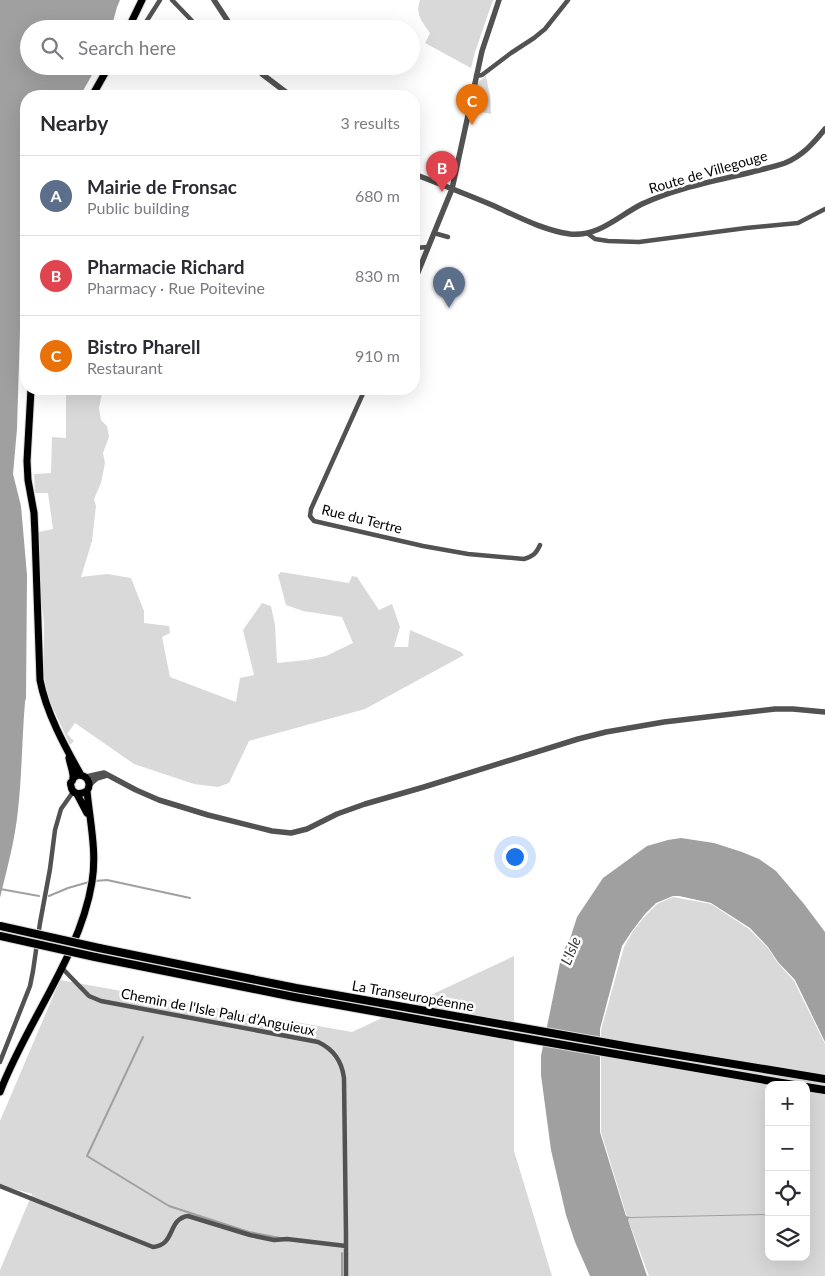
<!DOCTYPE html>
<meta charset="utf-8">
<style>
:root{--surface:#fff;--page:#f2f2f3;--text:#2b2b33;--muted:#7c7c81;--line:#e1e1e2;--accent:#d93025}
body{margin:0;font-family:Lato,sans-serif;background:var(--page);color:var(--text)}
.controls{position:absolute;right:15px;bottom:15px;display:grid;overflow:hidden;border-radius:10px;box-shadow:0 5px 20px #0002}
.controls button{width:45px;height:45px;display:grid;place-items:center;padding:0;border:0;border-bottom:1px solid var(--line);background:var(--surface);color:var(--text);font:25px sans-serif}
.you{position:absolute;left:514px;top:856px;width:18px;height:18px;margin:-12px;border:4px solid #fff;border-radius:50%;background:#1a73e8;box-shadow:0 0 0 8px #1a73e833}
.badge{display:grid;place-items:center;width:32px;height:32px;border-radius:50%;background:var(--accent);color:#fff;font-size:16px;font-weight:700}
.pin{position:absolute;translate:-50% -41px;filter:drop-shadow(0 1px 2px #0008)}
.pin::after{content:'';position:absolute;top:26px;width:18px;height:15px;background:inherit;clip-path:polygon(0 0,100% 0,50% 100%)}
.list{margin:0;padding:0;list-style:none}
h2{display:flex;justify-content:space-between;align-items:center;height:65px;margin:0;padding:0 20px;font-size:21px}
h2 small{font-size:16px;font-weight:400;color:var(--muted)}
.list li{display:grid;grid-template-columns:32px 1fr auto;gap:15px;align-items:center;box-sizing:border-box;height:80px;padding:0 20px;border-top:1px solid var(--line)}
.list b{display:block;font-size:19px;white-space:nowrap}
.list p{margin:0;font-size:16px;white-space:nowrap;color:var(--muted)}
.list em{font-size:16px;font-style:normal;color:var(--muted)}
.icon{flex:none;width:28px;height:28px;fill:none;stroke:currentColor;stroke-width:2;stroke-linecap:round;stroke-linejoin:round}
.map{position:relative;flex:none;width:825px;height:1276px;overflow:hidden}
.search{position:absolute;background:var(--surface);box-shadow:0 5px 20px #0002;left:20px;top:20px;width:400px;height:55px;display:flex;align-items:center;gap:12px;box-sizing:border-box;padding:0 18px;border-radius:28px;color:var(--muted);font-size:19px}
.panel{position:absolute;background:var(--surface);box-shadow:0 5px 20px #0002;left:20px;top:90px;width:400px;height:305px;border-radius:20px}
.map>svg:first-child{display:block}
</style>
<div class="map">
<svg width="825" height="1276" viewBox="0 0 825 1276">
<rect width="100%" height="100%" fill="#fff"/>
<path fill="#d9d9d9" fill-rule="evenodd" d="M420 0H493L475 52 471 68 425 43 430 33C422 21 415 15 420 0Z
M486 76 490 96 491 114 472 110 478 82Z
M68 389H103L99 408 101 420 107 426 109 437 103 453 105 463 101 483 94 499 96 506 92 541 81 577 107 574 131 578 144 611V623L169 626 170 633 162 637 170 677 236 702 240 678 254 675 243 630 262 603 271 606 275 625 277 663 307 660 326 656 353 643 342 617 303 611 286 605 278 575 281 572 349 583 352 576 357 577 379 610 392 604 400 627 394 647H408L410 630 461 652 464 655 365 709 249 741 229 783 218 787 194 784 134 764 75 723 67 734 74 741 70 745 47 695 44 674V622L40 593 39 532 53 529 48 493H35L34 474 51 473 52 437 66 438V392Z
M673 897 711 904 749 929 768 948 777 962 794 981 825 1044V1276H649L628 1220 601 1132V1030L624 947 633 931 646 915 657 904ZM769 1085H806V1257H769Z
M514 956V1151L552 1276H0V1270L32 1194 0 1185V1121L60 980 352 1032Z"/>
<path fill="#a0a0a0" d="M0 0H120L117 7 111 29H29V66H97L80 96H26V305L20 330 17 429 13 474 21 506 27 575 26 698 25 702C22 738 22 774 18 810 15 840 7 869 0 898Z
M681 838 714 843 742 852 759 859 776 871 804 904 825 932V1042L795 980 778 962 768 947 750 928 711 903 679 896H673L656 903 645 914 632 931 622 946 600 1029V1132L626 1216 630 1217 769 1214V1215L629 1218 628 1220 647 1276H590L575 1242 566 1215 551 1150 541 1075V1056L562 953 570 939 577 917 603 878 647 846 668 840Z"/>
<g fill="none" stroke-linecap="round" stroke-linejoin="round">
<path stroke="#a0a0a0" stroke-width="2" d="M94 881 107 880 190 898
M0 889 39 896
M49 896 68 888 89 882
M143 1037 87 1156 169 1206 249 1232 280 1238
M342 1276V1253"/>
<defs>
<path id="primary" d="M128 29 142 0
M92 96 109 66
M31 389 27 461 28 480 34 513 35 535 40 680C46 712 65 747 81 775
M69 758C70 764 74 773 73 779 72 784 69 780 71 786 72 795 81 795 87 791 92 783 87 775 78 775L73 778
M77 794 87 813
M0 1092C26 1023 80 956 92 882 97 852 90 822 87 791"/>
<path id="motorway" d="M99 948 296 988 636 1048 825 1079
M95 957 294 997 500 1034 794 1085
M806 1087 825 1090"/>
</defs>
<use href="#primary" stroke="#dbdbdb" stroke-width="9"/>
<use href="#motorway" stroke="#dbdbdb" stroke-width="10"/>
<path stroke="#525252" stroke-width="4.5" d="M172 0 198 27
M146 22 160 0
M476 76 482 75 511 53 534 38 545 29 568 0
M434 233 448 237
M587 233 595 239 608 241 639 242 746 228 798 223 825 209
M414 248 428 247
M365 389 311 509 310 516 314 521 423 546 468 554 524 559C533 556 536 554 540 545
M62 968 89 996 101 1001 318 1042C333 1049 342 1062 344 1078L346 1235V1276
M0 1062 30 986 33 971 40 923 50 869 55 830 61 809 73 792
M0 1186 153 1247C176 1245 167 1219 188 1216L250 1235 274 1240 287 1239 346 1246"/>
<path stroke="#525252" stroke-width="5.5" d="M214 0 233 29
M255 66 262 74 291 96
M414 174C440 184 466 194 492 205 517 216 542 230 570 234 599 237 618 216 642 204 676 188 715 181 752 172 762 169 774 167 785 163 802 156 813 144 825 129
M414 282 452 189 482 51 499 0
M86 777 104 773 136 790 159 800 208 815 272 831 291 833 307 829 337 814 365 804 424 787 578 739 606 732 664 722 775 709H793L825 712
M89 785 97 778 107 775"/>
<use href="#primary" stroke="#000" stroke-width="7"/>
<use href="#motorway" stroke="#000" stroke-width="8"/>
<defs>
<path id="motorway-bridge" d="M0 926 99 948
M0 936 95 957"/>
</defs>
<use href="#motorway-bridge" stroke="#dbdbdb" stroke-width="10" stroke-linecap="butt"/>
<use href="#motorway-bridge" stroke="#000" stroke-width="8"/>
</g>
<g text-anchor="middle" stroke-width="5" stroke-linejoin="round" paint-order="stroke">
<g font-size="14" fill="#000" stroke="#fff">
<text transform="translate(708 172) rotate(-16)" y="5">Route de Villegouge</text>
<text transform="translate(362 519) rotate(14)" y="5">Rue du Tertre</text>
<text transform="translate(413 996) rotate(10)" y="5">La Transeuropéenne</text>
<text transform="translate(218 1012) rotate(11)" y="5">Chemin de l'Isle Palu d’Anguieux</text>
</g>
<g font-size="15" font-style="italic" fill="#414141" stroke="#fff">
<text transform="translate(571 951) rotate(-67)" y="5">L'Isle</text>
</g>
</g>
</svg>
<div class="controls">
<button>+</button>
<button>−</button>
<button><svg class="icon" aria-label="locate" viewBox="0 0 24 24"><circle cx="12" cy="12" r="6"/><path d="M12 2v4M12 18v4M2 12h4M18 12h4"/></svg></button>
<button><svg class="icon" aria-label="layers" viewBox="0 0 24 24"><path d="M12 4l9 5-9 5-9-5zM3 14l9 5 9-5"/></svg></button>
</div>
<div class="you"></div>
<div class="pin badge" style="left:449px;top:308px;background:#5c6f8a">A</div>
<div class="pin badge" style="left:442px;top:192px;background:#e0444e">B</div>
<div class="pin badge" style="left:472px;top:125px;background:#e8710a">C</div>
<div class="search"><svg class="icon" aria-label="search" viewBox="0 0 24 24"><circle cx="10" cy="10" r="6"/><path d="M15 15l6 6"/></svg>Search here</div>
<section class="panel">
<h2>Nearby<small>3 results</small></h2>
<ul class="list">
<li><span class="badge" style="background:#5c6f8a">A</span><div><b>Mairie de Fronsac</b><p>Public building</p></div><em>680 m</em></li>
<li><span class="badge" style="background:#e0444e">B</span><div><b>Pharmacie Richard</b><p>Pharmacy · Rue Poitevine</p></div><em>830 m</em></li>
<li><span class="badge" style="background:#e8710a">C</span><div><b>Bistro Pharell</b><p>Restaurant</p></div><em>910 m</em></li>
</ul>
</section>
</div>
